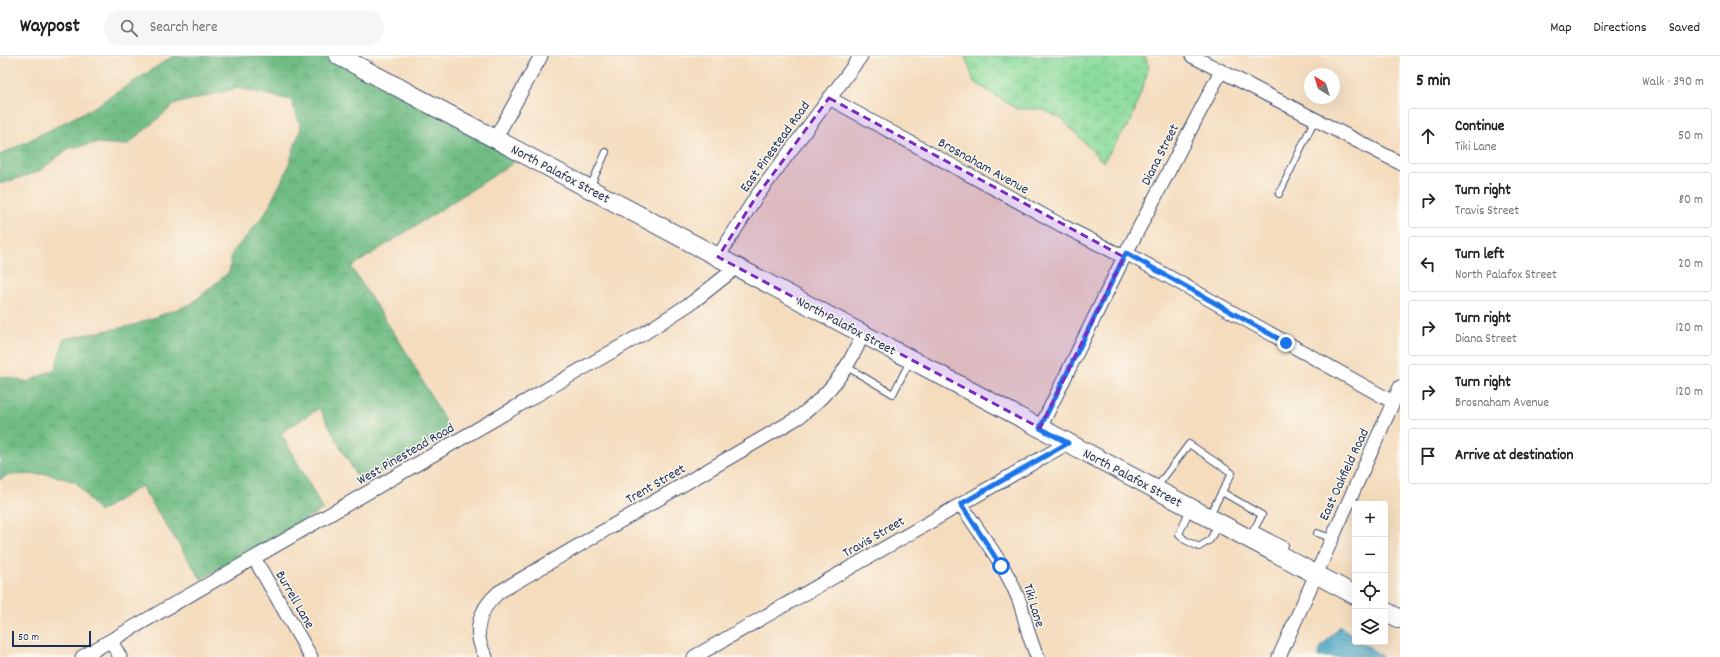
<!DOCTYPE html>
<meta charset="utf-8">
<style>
:root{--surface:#fff;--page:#f6f6f6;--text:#222;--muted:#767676;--line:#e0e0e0}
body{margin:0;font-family:Dekko,sans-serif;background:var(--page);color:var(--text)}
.controls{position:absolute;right:12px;bottom:12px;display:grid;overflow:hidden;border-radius:4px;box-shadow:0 4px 16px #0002}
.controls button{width:36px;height:36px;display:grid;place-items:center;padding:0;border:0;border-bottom:1px solid var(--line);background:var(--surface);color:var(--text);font:20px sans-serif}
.compass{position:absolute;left:1304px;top:12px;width:36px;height:36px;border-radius:50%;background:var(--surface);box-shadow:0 4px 16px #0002;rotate:322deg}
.scale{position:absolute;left:12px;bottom:10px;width:79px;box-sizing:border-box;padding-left:4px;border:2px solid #1b2f5e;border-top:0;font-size:11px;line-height:14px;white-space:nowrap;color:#1b2f5e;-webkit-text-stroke:3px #fbf7ec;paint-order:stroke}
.stop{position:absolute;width:12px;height:12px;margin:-9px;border:3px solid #1a73e8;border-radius:50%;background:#fff}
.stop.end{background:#1a73e8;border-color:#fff;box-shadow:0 1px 4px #0008}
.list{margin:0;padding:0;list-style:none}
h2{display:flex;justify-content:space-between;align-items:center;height:52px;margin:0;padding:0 16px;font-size:17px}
h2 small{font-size:13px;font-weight:400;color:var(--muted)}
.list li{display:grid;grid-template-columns:26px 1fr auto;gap:12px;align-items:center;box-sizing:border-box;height:56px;margin:0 8px 8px;padding:0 8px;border:1px solid var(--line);border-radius:4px}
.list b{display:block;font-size:15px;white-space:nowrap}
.list p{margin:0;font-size:13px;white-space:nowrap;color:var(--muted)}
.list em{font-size:13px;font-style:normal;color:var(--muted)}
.icon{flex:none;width:22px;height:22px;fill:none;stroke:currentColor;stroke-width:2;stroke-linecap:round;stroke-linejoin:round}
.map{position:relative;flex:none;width:1400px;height:601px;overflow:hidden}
header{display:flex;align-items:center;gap:24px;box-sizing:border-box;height:56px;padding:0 20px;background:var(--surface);border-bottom:1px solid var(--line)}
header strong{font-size:19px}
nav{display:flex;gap:22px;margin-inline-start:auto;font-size:14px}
.search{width:280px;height:36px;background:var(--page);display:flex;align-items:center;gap:10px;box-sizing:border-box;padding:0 14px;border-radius:22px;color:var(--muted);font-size:15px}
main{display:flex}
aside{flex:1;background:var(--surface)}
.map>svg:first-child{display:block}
</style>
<header>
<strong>Waypost</strong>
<div class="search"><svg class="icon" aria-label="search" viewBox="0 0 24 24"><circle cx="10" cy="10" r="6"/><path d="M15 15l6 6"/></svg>Search here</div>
<nav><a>Map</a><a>Directions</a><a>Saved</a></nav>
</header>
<main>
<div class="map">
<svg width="1400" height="601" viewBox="0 0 1400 601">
<defs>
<pattern id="forest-crowns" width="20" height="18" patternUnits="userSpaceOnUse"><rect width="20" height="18" fill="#70bc84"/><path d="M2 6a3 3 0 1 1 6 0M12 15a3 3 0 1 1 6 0" fill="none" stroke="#5b996f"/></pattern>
<pattern id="wetland-marsh" width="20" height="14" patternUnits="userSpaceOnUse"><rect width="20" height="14" fill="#8bdc9c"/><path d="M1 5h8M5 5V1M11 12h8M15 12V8" fill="none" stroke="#77bd89"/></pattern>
<pattern id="water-rules" width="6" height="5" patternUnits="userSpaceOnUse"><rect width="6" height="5" fill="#46a7c6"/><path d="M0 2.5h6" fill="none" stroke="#3a88a4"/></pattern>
</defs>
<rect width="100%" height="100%" fill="#fbf7ec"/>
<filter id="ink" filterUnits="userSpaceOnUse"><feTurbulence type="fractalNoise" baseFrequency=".025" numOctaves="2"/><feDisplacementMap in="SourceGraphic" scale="8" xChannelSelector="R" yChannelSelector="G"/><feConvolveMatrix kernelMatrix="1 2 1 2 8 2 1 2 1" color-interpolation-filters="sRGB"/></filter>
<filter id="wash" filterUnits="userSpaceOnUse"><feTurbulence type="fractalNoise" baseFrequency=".012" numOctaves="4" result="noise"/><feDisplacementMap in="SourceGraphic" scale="16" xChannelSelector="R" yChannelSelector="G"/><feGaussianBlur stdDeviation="0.9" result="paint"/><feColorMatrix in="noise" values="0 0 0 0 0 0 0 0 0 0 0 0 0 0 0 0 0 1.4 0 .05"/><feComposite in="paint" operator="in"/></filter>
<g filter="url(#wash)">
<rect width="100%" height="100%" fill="#f4dcbd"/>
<path fill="url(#forest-crowns)" stroke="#467671" d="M173 0H327L517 100 512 108 351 211 405 294 450 374 361 428 319 352 281 377 323 453 201 523 141 430 99 456 76 426 48 418 7 419 0 424V320L28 326 55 313 64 283 134 269 191 248 229 216 232 197 265 158 287 114 301 71 291 44 238 32 175 48 127 89 97 87 69 92 38 116 0 128V99L93 52Z"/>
<path fill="url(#wetland-marsh)" stroke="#53867d" d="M965 0H1145L1149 12 1131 65 1103 106 1062 63 1041 53H1017L974 26Z"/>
<path fill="url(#water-rules)" stroke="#306b92" d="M1340 570 1355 581V586H1362L1383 601H1318L1321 591Z"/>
</g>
<g filter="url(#ink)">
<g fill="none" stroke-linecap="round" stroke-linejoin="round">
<defs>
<path id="lane" d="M590 131 606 96
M1279 138 1315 63
M847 311 893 338 910 305
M1156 432 1189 388 1232 417 1209 460
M1222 436 1262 459 1250 480
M1190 453 1179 478 1185 484 1199 491 1210 484 1218 468
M1254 473 1285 489 1280 497
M1317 477 1331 482"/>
<path id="street" d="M1192 0 1400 107
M829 42 1061 169 1124 201
M495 83 541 0
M1126 197 1393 346
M718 201 756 141 861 0
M1040 372 1126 197 1221 15
M961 448C979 477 1003 506 1016 537 1026 558 1026 580 1038 601
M254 502 311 601
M111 585 120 601
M82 601 646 276 694 245 737 211
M486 601C472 577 478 554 499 536L799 361C829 338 849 313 863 277
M694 601 1068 387
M1279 601 1400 331"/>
<path id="secondary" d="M339 0 1355 539
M1385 555 1400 563"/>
</defs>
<use href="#lane" stroke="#3c496c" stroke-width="8"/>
<use href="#street" stroke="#3c496c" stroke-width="15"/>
<use href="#secondary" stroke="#3c496c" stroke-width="20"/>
<use href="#lane" stroke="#fff" stroke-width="6"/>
<use href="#street" stroke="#fff" stroke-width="13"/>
<use href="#secondary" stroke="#fff" stroke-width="18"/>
</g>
</g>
<g fill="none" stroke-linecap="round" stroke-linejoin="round" filter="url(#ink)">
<path stroke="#1a73e8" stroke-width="5" d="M1001 510 961 448 1068 387 1040 372 1126 197 1286 287"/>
</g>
<path fill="#7b2cbf" fill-opacity="0.2" stroke="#7b2cbf" stroke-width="3" stroke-dasharray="8 5" stroke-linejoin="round" d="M829 42 1124 201 1040 372 718 201 756 141Z"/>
<g text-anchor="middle" stroke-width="3" stroke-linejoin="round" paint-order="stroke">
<g font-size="14" fill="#1b2f5e" stroke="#fbf7ec">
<text transform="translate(774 90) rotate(-54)" y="5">East Pinestead Road</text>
<text transform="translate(1159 98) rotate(-63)" y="5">Diana Street</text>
<text transform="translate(984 109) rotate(29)" y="5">Brosnaham Avenue</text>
<text transform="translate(561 117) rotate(28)" y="5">North Palafox Street</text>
<text transform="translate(847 269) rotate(28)" y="5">North Palafox Street</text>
<text transform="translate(405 397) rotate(-30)" y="5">West Pinestead Road</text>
<text transform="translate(1343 418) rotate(-65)" y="5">East Oakfield Road</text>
<text transform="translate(1133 421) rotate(28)" y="5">North Palafox Street</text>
<text transform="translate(655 427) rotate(-30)" y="5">Trent Street</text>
<text transform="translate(873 480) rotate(-30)" y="5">Travis Street</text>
<text transform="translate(296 543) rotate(60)" y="5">Burrell Lane</text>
<text transform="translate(1035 549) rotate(73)" y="5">Tiki Lane</text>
</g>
</g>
</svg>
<div class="controls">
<button>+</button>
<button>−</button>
<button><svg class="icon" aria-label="locate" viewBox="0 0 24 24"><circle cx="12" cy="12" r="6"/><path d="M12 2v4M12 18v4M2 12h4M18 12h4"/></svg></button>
<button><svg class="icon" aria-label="layers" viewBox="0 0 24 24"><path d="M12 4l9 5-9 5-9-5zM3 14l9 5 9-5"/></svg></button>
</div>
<svg class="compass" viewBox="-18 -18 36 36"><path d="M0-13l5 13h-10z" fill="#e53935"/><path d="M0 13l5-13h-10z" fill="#767676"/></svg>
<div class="scale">50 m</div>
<div class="stop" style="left:1001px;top:510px"></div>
<div class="stop end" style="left:1286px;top:287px"></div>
</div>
<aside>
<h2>5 min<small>Walk · 390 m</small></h2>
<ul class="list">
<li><svg class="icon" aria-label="ahead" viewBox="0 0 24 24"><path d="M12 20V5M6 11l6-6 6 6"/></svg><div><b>Continue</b><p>Tiki Lane</p></div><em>50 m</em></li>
<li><svg class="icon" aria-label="right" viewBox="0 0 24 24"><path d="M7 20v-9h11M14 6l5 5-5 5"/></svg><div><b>Turn right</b><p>Travis Street</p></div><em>80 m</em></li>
<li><svg class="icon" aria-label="left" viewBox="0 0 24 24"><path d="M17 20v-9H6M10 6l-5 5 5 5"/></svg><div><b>Turn left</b><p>North Palafox Street</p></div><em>20 m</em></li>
<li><svg class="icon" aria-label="right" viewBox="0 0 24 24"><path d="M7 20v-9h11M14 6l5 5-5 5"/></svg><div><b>Turn right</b><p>Diana Street</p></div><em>120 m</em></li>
<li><svg class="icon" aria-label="right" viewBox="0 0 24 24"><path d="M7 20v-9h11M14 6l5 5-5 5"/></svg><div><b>Turn right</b><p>Brosnaham Avenue</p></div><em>120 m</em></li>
<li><svg class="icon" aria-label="arrive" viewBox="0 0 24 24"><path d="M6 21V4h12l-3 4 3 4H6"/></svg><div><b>Arrive at destination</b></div></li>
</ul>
</aside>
</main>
